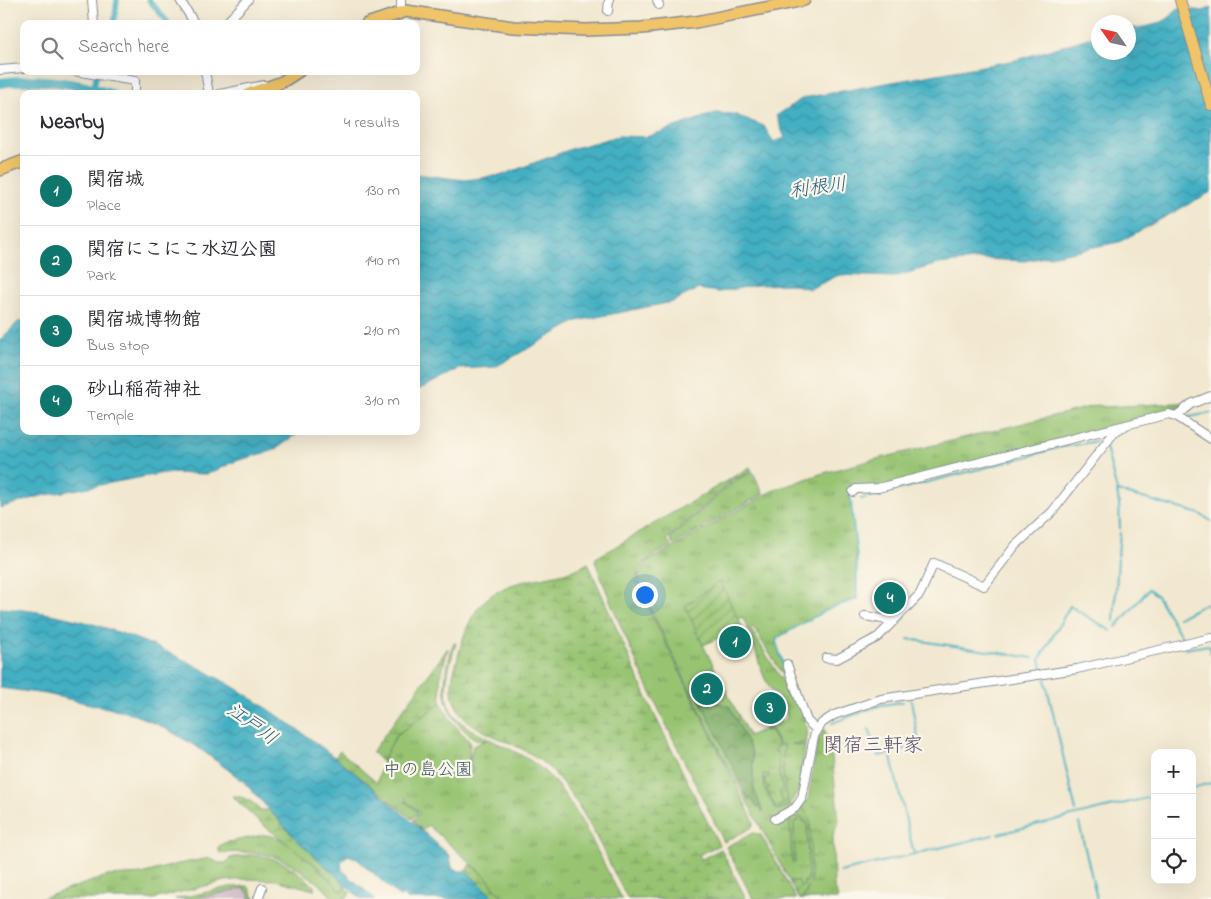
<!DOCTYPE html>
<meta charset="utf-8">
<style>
:root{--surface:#fff;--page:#f7f7f7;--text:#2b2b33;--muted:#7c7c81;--line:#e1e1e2;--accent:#0f766e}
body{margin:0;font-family:"Indie Flower","Klee One",sans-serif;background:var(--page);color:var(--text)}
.controls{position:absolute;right:15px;bottom:15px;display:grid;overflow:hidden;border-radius:10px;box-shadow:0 5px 20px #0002}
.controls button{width:45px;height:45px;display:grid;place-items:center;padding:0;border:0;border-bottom:1px solid var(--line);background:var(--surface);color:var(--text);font:25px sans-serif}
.compass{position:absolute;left:1091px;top:15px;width:45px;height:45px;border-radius:50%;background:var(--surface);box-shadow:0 5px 20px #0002;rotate:304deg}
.you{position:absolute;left:644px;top:594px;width:18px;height:18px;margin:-12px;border:4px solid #fff;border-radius:50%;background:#1a73e8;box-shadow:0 0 0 8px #1a73e833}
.badge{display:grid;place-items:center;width:32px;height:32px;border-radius:50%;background:var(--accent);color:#fff;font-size:16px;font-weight:700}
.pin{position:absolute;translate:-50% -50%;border:2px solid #fff;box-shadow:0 1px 5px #0006}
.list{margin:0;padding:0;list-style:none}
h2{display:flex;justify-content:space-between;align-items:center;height:65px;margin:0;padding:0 20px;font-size:21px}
h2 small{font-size:16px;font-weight:400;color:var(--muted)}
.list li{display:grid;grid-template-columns:32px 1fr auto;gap:15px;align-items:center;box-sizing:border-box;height:70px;padding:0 20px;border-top:1px solid var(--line)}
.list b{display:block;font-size:19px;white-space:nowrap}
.list p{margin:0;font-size:16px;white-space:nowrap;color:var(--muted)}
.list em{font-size:16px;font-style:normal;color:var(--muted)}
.icon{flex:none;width:28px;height:28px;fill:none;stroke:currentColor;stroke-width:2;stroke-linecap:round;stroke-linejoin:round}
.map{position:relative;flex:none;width:1211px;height:899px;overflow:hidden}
.search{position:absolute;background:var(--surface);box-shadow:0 5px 20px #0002;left:20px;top:20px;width:400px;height:55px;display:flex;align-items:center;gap:12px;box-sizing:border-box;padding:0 18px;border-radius:10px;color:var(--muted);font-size:19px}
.panel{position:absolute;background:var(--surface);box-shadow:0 5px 20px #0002;left:20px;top:90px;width:400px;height:345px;border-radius:10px}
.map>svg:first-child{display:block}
</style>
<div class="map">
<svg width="1211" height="899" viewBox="0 0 1211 899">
<defs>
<pattern id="grass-tufts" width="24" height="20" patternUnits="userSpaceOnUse" patternTransform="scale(1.25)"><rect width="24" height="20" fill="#98c472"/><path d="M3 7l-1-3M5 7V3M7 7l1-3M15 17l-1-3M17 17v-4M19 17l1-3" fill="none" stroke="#7ba061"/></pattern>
<pattern id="forest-crowns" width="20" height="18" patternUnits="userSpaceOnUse" patternTransform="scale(1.25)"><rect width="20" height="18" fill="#7aaa64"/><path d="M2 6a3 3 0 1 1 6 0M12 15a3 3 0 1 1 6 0" fill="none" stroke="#638b56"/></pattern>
<pattern id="wetland-marsh" width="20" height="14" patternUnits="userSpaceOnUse" patternTransform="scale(1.25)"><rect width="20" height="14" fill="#98c472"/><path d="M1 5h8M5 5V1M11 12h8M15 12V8" fill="none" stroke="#7ba061"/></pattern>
<pattern id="garden-furrows" width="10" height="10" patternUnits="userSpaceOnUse" patternTransform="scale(1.25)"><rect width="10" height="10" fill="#98c472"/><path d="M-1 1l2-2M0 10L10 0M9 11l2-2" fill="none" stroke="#7ba061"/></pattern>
<pattern id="water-waves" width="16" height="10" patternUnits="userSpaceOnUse" patternTransform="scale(1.25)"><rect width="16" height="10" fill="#43afc2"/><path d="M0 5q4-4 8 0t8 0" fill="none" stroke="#378fa1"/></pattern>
</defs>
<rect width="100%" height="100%" fill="#fbf7ec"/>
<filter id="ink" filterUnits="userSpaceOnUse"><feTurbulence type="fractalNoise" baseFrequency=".02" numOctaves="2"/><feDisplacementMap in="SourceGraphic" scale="10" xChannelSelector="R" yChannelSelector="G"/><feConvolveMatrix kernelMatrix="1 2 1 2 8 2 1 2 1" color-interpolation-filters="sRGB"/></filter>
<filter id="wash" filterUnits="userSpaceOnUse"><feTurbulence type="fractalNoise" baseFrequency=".0096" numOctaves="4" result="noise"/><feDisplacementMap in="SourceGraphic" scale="20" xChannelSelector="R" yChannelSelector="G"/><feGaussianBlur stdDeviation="1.12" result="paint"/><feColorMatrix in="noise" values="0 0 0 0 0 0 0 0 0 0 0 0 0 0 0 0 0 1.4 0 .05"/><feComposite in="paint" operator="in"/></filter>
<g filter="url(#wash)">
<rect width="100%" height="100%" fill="#f1e8cf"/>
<path fill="#d2bdc6" d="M248 886 255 899H175L230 887Z"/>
<path fill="url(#grass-tufts)" stroke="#5a7a68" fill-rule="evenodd" d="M1193 402 1171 412 850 495 856 558V599L830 608 777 638 776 642 789 680 783 675 753 627 750 628 780 677 794 690 807 728 805 744H792L805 746 798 792 789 805 803 806 808 798 818 740 824 728 831 748 839 822 833 834 834 889 838 896 837 899H799L721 753 640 588 638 575 647 562 772 491 820 474 873 460 1098 405 1105 407ZM742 617C756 639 757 668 769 686 773 693 779 696 782 704H785L787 719 749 736 703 645 742 627 738 619Z
M750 467 752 471 735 479 667 539 671 546C654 556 629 566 639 589L754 822 751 828 724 842C679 749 630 658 595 561L596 558Z
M753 472 763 494 673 545 670 538 736 480Z
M456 643C442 691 436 714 487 738L485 741C475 741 469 735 462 728 436 702 445 675 453 644Z
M441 703 451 721 470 742 469 760 472 774H473L470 759 473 746 489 739C509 749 529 757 545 772 575 799 602 862 622 899H504L486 877 428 825 422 830 413 821 420 812 406 801 404 797 402 799 418 812 412 819 335 757 340 751 377 783C389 733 400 730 441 703Z
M753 833 761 835 796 899H753L726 847Z
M263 835C293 835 321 874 342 892L345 888 351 893 345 899H333C326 889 317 882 307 875 277 852 257 851 220 853L218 847 224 843Z
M248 855C275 855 295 867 314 886V890L276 880 247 879 225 881 153 899H40L107 876 142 874 173 865 210 858 218 863H226L230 858Z
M248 886 255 899H252L245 888 193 899H175L230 887Z"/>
<path fill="url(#forest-crowns)" stroke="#4a6c61" d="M700 696 730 707 752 752 754 789 763 812 751 799 749 800 699 698Z"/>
<path fill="url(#wetland-marsh)" stroke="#5a7a68" d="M588 563 653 712 719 845 700 854V860L721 849 746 899H628C608 863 585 807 558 778 548 765 534 755 520 748 493 734 454 725 452 690 451 677 456 665 459 653 465 631 471 612 489 597 518 574 557 582 588 563Z
M448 648 440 679 441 703 396 735 382 762 372 752Z
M232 796C242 795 254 802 260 810H269L296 839 348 886 341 892 319 868 262 824Z
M470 864 486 877 504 899H495L466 871Z"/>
<path fill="url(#garden-furrows)" stroke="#5a7a68" d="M720 581 742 627 703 645 685 606Z
M770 727 779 745H784L783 772 788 805 779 810 775 809 765 790 763 774H769V777L765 778V785L770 787 767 789 776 808 784 803 779 792 783 789 779 774 778 752H775L774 748 778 745 770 730 764 731Z
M802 806 810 821 811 881 803 899H799L789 881H799L800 886H804V881H808L807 822H803V817H798V821L794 822 795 862H792L790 821 784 822 783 820Z"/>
<path fill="url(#water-waves)" stroke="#2f6f90" d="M1178 8 1203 11 1211 8V192L1119 242 1025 261 983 259 938 264 894 277 839 275 810 289 791 284 757 285 719 292 698 289 672 302 577 321 495 367 459 369 416 391V174L465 180 502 175 571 149 618 136 646 137 716 113 733 114 764 126 773 142 785 138 776 116 803 98 1016 60 1098 35V52H1128L1129 29C1149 26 1165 26 1178 8Z
M24 321V431H301L275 450 236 461 208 474 164 473 41 496 0 508V340L18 322Z
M0 608C175 618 327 744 450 856L452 867 459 871H466L495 899H407L403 895 400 897 356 858 348 855 341 862 342 870 375 899H361L296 839 243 781 196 746 161 726 130 713 46 694 0 688Z"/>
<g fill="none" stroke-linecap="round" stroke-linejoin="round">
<path stroke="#43afc2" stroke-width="2" d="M1189 417 1211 413
M1106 447 1117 491 1200 514 1211 521
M1011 461 1057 448 1104 440
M1117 491 1119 504 1120 529
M861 499 1007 462
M1118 556 1120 533
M1178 618 1211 601
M1114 621 1118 559
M1116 627 1149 589 1157 596 1183 639
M908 639 1033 658
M1185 649 1209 645 1211 654
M1042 668 1040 659 1070 606 1111 631
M786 673 776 642 777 638 830 608 857 599V557L850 494
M1045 679 1076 811
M911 700 919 744 890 753 914 854
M832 723 881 705 903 702
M869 729 879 756 890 753
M1192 788 1211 783
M1079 823 1097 899
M998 834 1155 796
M840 872 993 835"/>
<path stroke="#43afc2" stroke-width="5.5" d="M149 0 169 24
M114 24 117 0
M94 88 97 71"/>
<path stroke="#43afc2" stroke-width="10" d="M0 83C36 77 76 83 111 94"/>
</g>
</g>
<g filter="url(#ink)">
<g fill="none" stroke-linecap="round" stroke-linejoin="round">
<defs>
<path id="minor" d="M92 0 94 24
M180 0 195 24
M657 0 659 5
M608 11 609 0
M401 12V0
M225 24 248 0
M0 70 24 68
M74 71 135 81V94
M205 71 209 94
M220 94 264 85
M1176 416 1191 404 1211 396
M853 492 856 489 878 488 1169 414 1176 416 1211 439
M865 616 894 621
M826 658 837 659 878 637 920 594 934 563 984 586 1015 546 1052 512 1113 434 1125 426
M787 664 807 721 817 730
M775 819 795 808 802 798 814 736 822 723 834 715 881 699 1077 669 1211 638
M258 899 262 888"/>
<path id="major" d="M1180 0 1211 105"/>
<path id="highway" d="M367 24 406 11 513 27 586 30 642 28 696 22 804 0
M249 94 282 82 299 71
M0 170 24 161"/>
</defs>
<use href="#minor" stroke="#868c96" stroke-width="10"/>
<use href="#major" stroke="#868c96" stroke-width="12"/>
<use href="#highway" stroke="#868c96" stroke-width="14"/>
<use href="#minor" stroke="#fff" stroke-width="8"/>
<use href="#major" stroke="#f0c469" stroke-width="10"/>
<use href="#highway" stroke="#f0c469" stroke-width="11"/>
</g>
</g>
<g text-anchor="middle" stroke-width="4.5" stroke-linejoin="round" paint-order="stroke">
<g font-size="18" fill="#405c64" stroke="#fbf7ec">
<text x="428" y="775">中の島公園</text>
</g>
<g font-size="19" font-style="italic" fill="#295c81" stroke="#fbf7ec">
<text transform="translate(818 186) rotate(-7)" y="7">利根川</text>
<text transform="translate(253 723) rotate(36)" y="7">江戸川</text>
</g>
<g font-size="20" fill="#59536b" stroke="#fbf7ec">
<text x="873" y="751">関宿三軒家</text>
</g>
</g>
</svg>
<div class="controls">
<button>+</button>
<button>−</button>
<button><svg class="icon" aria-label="locate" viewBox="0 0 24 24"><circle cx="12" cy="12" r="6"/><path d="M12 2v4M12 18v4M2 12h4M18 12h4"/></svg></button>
</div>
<svg class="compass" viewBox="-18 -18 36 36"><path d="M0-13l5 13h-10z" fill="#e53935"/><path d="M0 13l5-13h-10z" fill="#7c7c81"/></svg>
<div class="you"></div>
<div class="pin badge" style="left:735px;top:642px">1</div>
<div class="pin badge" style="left:707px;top:689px">2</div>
<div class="pin badge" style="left:770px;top:708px">3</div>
<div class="pin badge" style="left:890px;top:598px">4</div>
<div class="search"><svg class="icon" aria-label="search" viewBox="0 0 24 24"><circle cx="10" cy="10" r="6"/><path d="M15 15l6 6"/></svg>Search here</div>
<section class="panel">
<h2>Nearby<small>4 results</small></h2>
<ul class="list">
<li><span class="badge">1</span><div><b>関宿城</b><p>Place</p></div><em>130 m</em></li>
<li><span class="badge">2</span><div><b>関宿にこにこ水辺公園</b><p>Park</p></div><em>140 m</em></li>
<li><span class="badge">3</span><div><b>関宿城博物館</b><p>Bus stop</p></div><em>210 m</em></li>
<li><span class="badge">4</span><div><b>砂山稲荷神社</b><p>Temple</p></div><em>310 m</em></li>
</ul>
</section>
</div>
